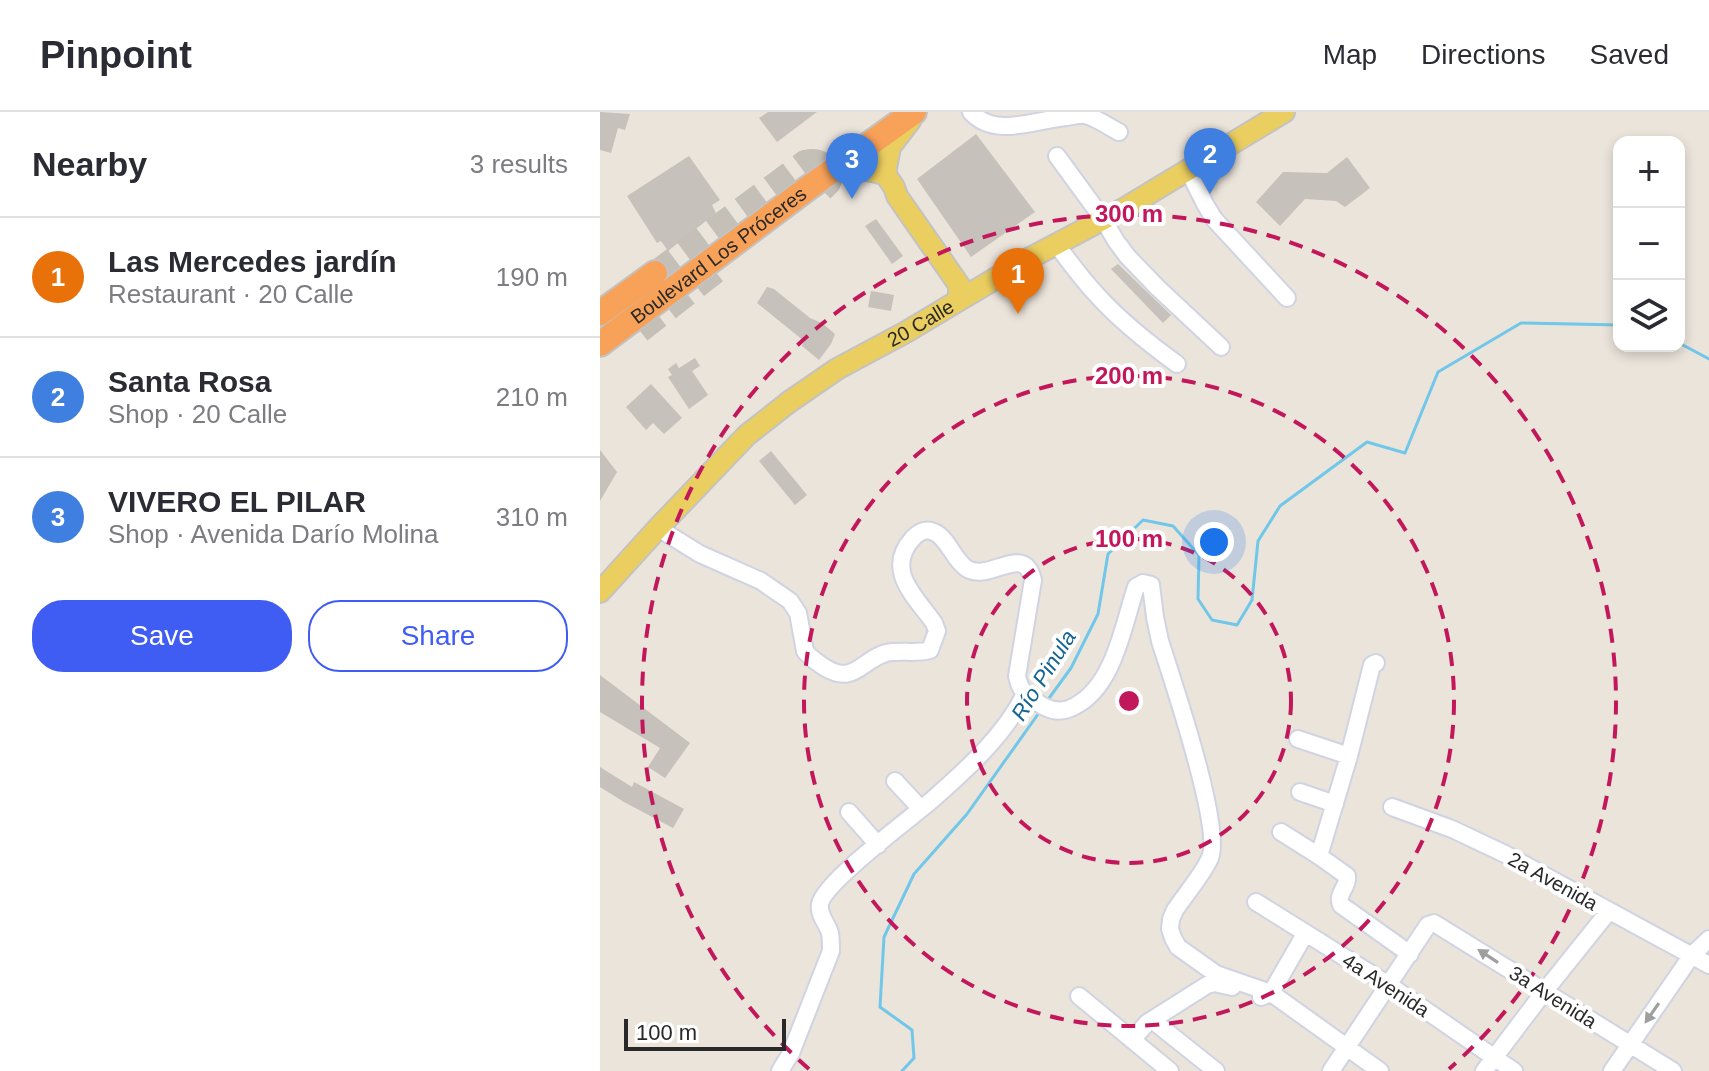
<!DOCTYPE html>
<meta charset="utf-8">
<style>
:root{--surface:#fff;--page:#f2f2f3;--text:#2b2b33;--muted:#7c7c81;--line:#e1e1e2;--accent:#405df3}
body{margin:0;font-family:Helvetica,sans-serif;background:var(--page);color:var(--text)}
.controls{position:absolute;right:24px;top:24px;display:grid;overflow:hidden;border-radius:16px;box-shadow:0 4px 12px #0003}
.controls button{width:72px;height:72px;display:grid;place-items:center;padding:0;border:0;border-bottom:2px solid var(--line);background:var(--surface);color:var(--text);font:40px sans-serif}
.scale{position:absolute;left:24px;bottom:20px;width:162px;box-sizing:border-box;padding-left:8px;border:4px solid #292929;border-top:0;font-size:22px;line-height:28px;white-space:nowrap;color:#292929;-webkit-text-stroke:6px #fff;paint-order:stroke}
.you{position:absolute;left:614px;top:430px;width:28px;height:28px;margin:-20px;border:6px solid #fff;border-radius:50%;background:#1a73e8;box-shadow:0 0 0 12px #1a73e833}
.badge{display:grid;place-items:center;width:52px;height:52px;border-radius:50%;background:var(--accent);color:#fff;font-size:26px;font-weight:700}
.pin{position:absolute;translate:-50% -66px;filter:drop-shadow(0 2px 4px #0008)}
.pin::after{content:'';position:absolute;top:42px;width:28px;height:24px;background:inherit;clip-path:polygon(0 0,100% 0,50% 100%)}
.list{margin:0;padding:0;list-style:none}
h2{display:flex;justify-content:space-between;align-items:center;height:104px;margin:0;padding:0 32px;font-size:34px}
h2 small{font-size:26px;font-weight:400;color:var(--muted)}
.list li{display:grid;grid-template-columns:52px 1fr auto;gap:24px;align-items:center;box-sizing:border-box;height:120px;padding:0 32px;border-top:2px solid var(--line)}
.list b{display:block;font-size:30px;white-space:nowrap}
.list p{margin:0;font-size:26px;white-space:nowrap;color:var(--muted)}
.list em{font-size:26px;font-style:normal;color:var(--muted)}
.actions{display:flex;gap:16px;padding:24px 32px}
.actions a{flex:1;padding:18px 0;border:2px solid var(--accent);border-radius:32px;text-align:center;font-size:28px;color:var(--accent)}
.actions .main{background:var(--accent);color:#fff}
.icon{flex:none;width:44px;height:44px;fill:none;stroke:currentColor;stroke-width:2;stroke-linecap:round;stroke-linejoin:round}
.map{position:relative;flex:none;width:1109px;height:959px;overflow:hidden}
header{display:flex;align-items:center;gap:48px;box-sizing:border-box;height:112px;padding:0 40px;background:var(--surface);border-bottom:2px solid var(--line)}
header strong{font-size:38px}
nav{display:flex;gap:44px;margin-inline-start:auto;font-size:28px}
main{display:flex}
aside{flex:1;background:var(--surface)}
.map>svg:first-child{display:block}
</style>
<header>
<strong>Pinpoint</strong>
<nav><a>Map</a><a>Directions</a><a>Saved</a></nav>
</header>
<main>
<aside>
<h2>Nearby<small>3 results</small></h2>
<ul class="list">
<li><span class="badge" style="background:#e8710a">1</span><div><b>Las Mercedes jardín</b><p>Restaurant · 20 Calle</p></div><em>190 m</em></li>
<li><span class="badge" style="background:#3f7fe0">2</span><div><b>Santa Rosa</b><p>Shop · 20 Calle</p></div><em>210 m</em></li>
<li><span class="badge" style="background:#3f7fe0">3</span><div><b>VIVERO EL PILAR</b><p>Shop · Avenida Darío Molina</p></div><em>310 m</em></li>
</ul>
<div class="actions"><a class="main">Save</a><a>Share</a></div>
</aside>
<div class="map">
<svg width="1109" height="959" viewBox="0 0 1109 959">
<rect width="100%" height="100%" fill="#ebe4db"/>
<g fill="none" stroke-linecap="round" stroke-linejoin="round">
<path stroke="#71c7e9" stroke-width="3" d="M1079 231 1109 247
M447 589 471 556 498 502 508 442 543 408 573 414 599 443 598 487 612 508 637 513 652 488 658 429 680 394 767 330 805 341 838 260 921 211 1019 213
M302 959 314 946 312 918 280 895 284 825 314 762 367 702 441 598"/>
</g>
<path fill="#c6c1ba" d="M0 0 30 2 25 18 18 16 11 41 0 38Z
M168 0H217L177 30 159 6Z
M376 22 435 100 371 145 317 67Z
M89 44 120 88 112 93 116 101 68 139 61 129 57 131 27 84Z
M747 45 770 76 745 95 736 89 705 87 680 114 656 90 683 60 727 61Z
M276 107 303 144 292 152 265 114Z
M518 152 571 203 563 211 511 157Z
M167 175 174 177 210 206 222 211 235 222 231 232 219 248 202 234 204 229 157 191Z
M271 179 294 183 291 199 268 195Z
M95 246 100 254 92 259 108 283 89 297 68 265 72 263 68 257 76 251 79 256Z
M51 272 82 306 64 322 53 311 46 318 26 295Z
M0 338 17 360 0 389Z
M171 339 207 383 195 393 159 349Z
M0 563 90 631 65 666 48 655 60 636 0 600Z
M0 655 32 675 34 670 84 697 73 716 24 690 0 675Z"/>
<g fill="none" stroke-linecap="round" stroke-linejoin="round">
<path stroke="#c4bfb7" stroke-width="24" stroke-dasharray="24 12" stroke-linecap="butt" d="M55 161 205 50C218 47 223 51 231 61L229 71 222 78
M40 219 123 154"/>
<defs>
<path id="minor" d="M371 0C395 27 437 7 467 5 472 4 480 2 485 3 497 6 509 15 519 20
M457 44 503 107 516 129 528 145 558 176 621 235
M588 58 605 92 614 107 687 186
M456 132C469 149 481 166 496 182 520 209 548 231 577 252
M58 416 100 442 161 469 190 489 198 501 205 539C210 546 217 550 224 555 254 574 261 548 286 541 301 538 316 542 330 538L337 519 334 511C315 484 284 458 313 426 319 420 325 416 334 420 348 426 353 447 366 456 389 472 424 429 433 468L417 564C421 583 429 586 445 595 455 600 465 600 475 594 514 574 523 514 536 475L543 471 551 473 555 505 560 529C572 567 623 716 610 746 603 762 585 783 575 798L571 807 570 817 573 826 578 835 616 862 671 881 780 959
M698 627 749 644
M295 669 321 697
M700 680 735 692
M792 695 852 717 905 742 1109 853
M249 700 278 733
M681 720 719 744 747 764C749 775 736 781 741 793L810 842
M719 744 749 644 772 553 776 551
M656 790 789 873 914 959
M479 884 570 959
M661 885 671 881 705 822
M552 908 616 959
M532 928 547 911 607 873 614 871 632 875
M180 959 191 941 231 839C231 833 231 826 230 821 227 811 218 803 220 792 224 770 311 706 332 688 367 657 404 624 425 582
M731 959 828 813 834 811 1073 959
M884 959 944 880 1009 799
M1012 959 1092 843 1109 827"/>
<g id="major">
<path d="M234 58 263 57 285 62 294 75 297 84 359 173V186"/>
<path d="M285 62 290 35 310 9"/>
<path id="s1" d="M0 480 58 416 147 323 189 290 237 257 306 220 428 147 525 96 684 0"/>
</g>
<g id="highway">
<path d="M0 201 55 161"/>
<path id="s2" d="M0 232 208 76 314 0"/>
</g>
</defs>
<use href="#minor" stroke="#d0d3e1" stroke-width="20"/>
<use href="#major" stroke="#c3c3c3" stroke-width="24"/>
<use href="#highway" stroke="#c3c3c3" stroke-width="28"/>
<use href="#minor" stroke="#fff" stroke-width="16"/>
<use href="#major" stroke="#ebce60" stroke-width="20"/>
<use href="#highway" stroke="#f8a159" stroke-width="24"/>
</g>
<defs><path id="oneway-solid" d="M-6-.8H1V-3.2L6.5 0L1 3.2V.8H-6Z" transform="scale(2)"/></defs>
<g fill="#9f9f9f">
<use href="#oneway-solid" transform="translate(888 844) rotate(-147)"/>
<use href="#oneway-solid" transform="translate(1052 901) rotate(125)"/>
</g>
<g fill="none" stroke="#c2185b" stroke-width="4" stroke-dasharray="14 10">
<circle cx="529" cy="589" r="162"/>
<circle cx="529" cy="589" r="325"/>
<path d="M209 957A487 487 0 1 1 849 957"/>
</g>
<g text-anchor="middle" stroke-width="8" stroke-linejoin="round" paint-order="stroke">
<g font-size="20" fill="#292929" stroke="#fff">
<text dy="7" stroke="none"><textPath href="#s2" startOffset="148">Boulevard Los Próceres</textPath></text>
<text dy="7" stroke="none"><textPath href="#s1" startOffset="422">20 Calle</textPath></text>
<text transform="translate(953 769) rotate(29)" y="7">2a Avenida</text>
<text transform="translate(786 873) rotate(33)" y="7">4a Avenida</text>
<text transform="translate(953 885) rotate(32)" y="7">3a Avenida</text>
</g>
<g font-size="22" font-style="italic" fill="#126493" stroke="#fff">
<text transform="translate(443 563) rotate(-58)" y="8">Río Pinula</text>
</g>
</g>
<circle cx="529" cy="589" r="12" fill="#c2185b" stroke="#fff" stroke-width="4"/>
<g font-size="24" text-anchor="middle" font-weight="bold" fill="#c2185b" stroke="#fff" stroke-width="8" stroke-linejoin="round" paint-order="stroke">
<text x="529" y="110">300 m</text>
<text x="529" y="272">200 m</text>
<text x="529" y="435">100 m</text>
</g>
</svg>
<div class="controls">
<button>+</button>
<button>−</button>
<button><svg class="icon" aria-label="layers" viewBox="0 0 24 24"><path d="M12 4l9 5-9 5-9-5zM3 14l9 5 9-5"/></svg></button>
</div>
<div class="scale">100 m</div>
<div class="you"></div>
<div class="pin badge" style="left:418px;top:202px;background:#e8710a">1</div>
<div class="pin badge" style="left:610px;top:82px;background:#3f7fe0">2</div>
<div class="pin badge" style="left:252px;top:87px;background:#3f7fe0">3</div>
</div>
</main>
